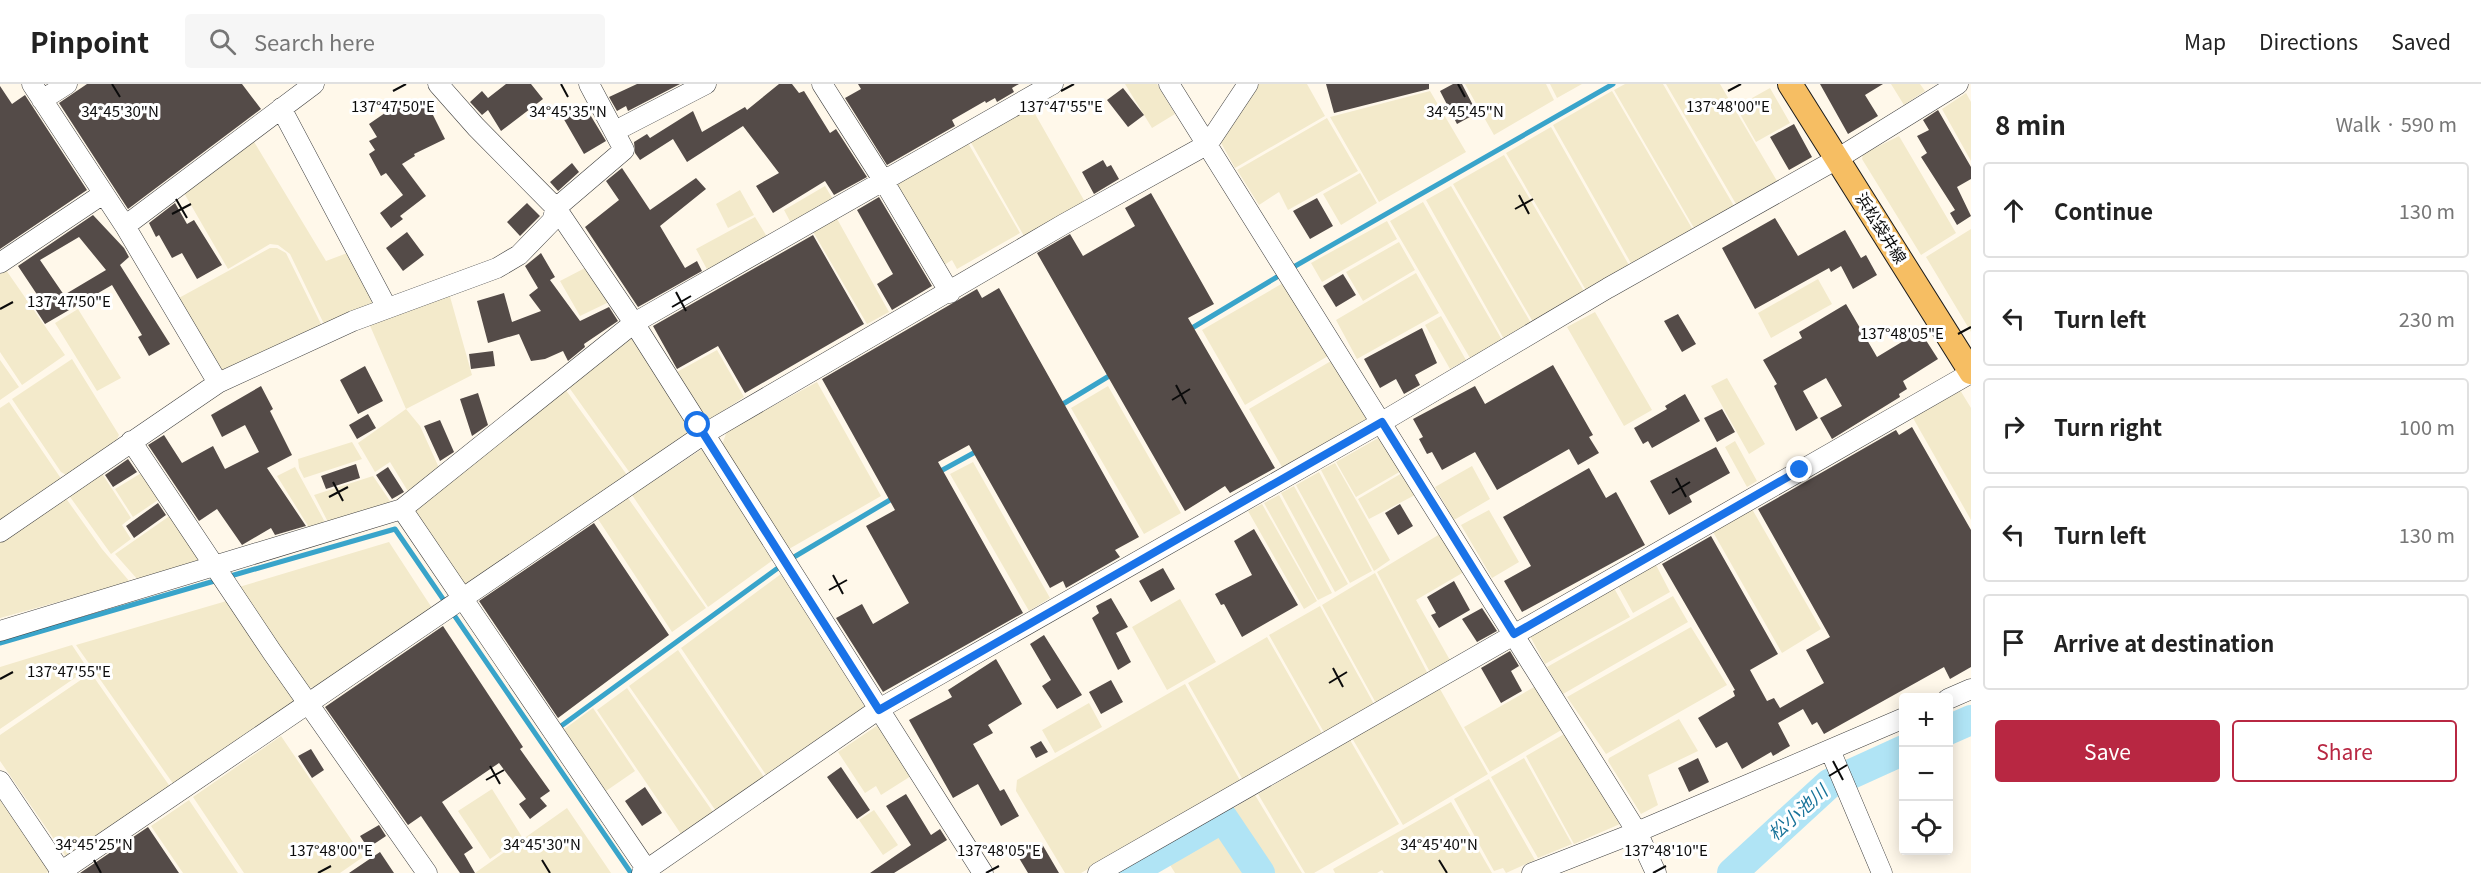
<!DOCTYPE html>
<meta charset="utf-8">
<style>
:root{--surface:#fff;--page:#f6f6f6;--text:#222;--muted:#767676;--line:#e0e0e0;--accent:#b82742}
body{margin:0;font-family:Georgia,"Noto Sans JP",serif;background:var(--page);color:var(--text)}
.controls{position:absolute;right:18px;bottom:18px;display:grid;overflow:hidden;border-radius:6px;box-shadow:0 3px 15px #0003}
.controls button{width:54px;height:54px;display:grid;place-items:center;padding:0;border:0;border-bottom:2px solid var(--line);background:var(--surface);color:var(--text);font:30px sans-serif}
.stop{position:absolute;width:18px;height:18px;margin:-14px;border:4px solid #1a73e8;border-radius:50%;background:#fff}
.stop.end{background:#1a73e8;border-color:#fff;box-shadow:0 2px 6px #0008}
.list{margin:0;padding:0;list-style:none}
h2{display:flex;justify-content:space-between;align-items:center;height:78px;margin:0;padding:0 24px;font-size:26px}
h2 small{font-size:20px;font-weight:400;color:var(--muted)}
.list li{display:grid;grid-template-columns:39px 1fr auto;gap:18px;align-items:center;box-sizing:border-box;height:96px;margin:0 12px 12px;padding:0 12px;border:2px solid var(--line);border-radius:6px}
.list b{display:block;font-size:22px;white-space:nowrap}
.list em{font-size:20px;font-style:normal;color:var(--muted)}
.actions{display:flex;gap:12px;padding:18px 24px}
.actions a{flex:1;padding:14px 0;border:2px solid var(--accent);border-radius:6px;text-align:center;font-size:21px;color:var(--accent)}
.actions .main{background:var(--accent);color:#fff}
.icon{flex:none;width:33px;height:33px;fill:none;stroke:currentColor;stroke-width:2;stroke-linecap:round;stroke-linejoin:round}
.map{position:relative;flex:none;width:1971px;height:789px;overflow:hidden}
header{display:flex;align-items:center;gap:36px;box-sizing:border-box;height:84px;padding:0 30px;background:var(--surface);border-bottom:2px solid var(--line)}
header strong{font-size:28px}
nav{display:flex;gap:33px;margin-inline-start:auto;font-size:21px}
.search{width:420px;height:54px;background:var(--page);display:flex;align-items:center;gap:15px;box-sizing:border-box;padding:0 21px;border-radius:6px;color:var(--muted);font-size:22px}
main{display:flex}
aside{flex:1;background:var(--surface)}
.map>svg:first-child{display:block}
</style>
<header>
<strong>Pinpoint</strong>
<div class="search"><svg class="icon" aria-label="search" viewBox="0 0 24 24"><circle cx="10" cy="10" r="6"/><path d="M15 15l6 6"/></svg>Search here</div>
<nav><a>Map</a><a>Directions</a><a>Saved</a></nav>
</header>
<main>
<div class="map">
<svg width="1971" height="789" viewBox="0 0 1971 789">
<rect width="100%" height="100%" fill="#fff8ea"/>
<path fill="#f3eacb" d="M1125 0H1157L1175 30 1152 44Z
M1259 0H1307L1325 32 1235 84 1220 57Z
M1465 0H1546L1554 16 1494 51Z
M1550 0H1582L1557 14Z
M1625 0H1663L1734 122 1694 144 1614 6Z
M1666 0H1720L1777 97 1736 120Z
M1891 0H1920L1925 7 1904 21Z
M1770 4 1790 39 1756 58 1736 23Z
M1430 7 1466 68 1379 118 1330 33Z
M1612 7 1693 146 1632 181 1553 41Z
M1966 9 1971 18V77L1942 25Z
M1030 21 1085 118 1024 152 969 55Z
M1327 34 1358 87 1288 126 1279 108 1259 121 1237 86Z
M1551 43 1630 183 1587 208 1506 69Z
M1899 52 1956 149 1921 171 1862 75 1863 70Z
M253 56 326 177 350 168 377 219 325 242 290 170 278 161 270 160 228 185 184 109Z
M968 59 1020 149 957 185 952 176 941 183 894 102Z
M1504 71 1585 209 1533 238 1453 100Z
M1360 89 1377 119 1341 141 1323 110Z
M825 102 834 117 792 141 784 126Z
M1451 102 1531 239 1504 255 1426 116Z
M740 106 754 131 728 144 716 120Z
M1423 118 1502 256 1470 274 1390 137Z
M755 133 769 156 709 189 696 165Z
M836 133 889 228 867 240 812 146Z
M1387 137 1397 155 1322 198 1311 179Z
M1971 145V248L1926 173Z
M1399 158 1415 186 1363 217 1346 188Z
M270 164H277L286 169 323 244 225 289 217 285 177 215Z
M585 184 609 218 580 232 560 197Z
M6 186 65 271 22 301 0 268V190Z
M1416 189 1439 229 1357 275 1336 236Z
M1818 195 1832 220 1771 254 1758 229Z
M1283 199 1328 272 1245 321 1202 246Z
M449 209 472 291 406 325 420 342 440 386 409 409 390 378 375 388 358 359 406 325 368 237Z
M78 225 121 294 97 307 55 239Z
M1595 228 1652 326 1624 342 1567 243Z
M1441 232 1466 276 1450 285 1425 241Z
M631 253 692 347 630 389 568 302Z
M717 266 744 313 711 335H706L675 289Z
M72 275 119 351 114 361 68 392 61 388 12 315Z
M0 276 19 303 0 316Z
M1331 277 1367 335 1282 383 1249 325Z
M1727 294 1765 360 1749 370 1711 302Z
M817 298 881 412 789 465 722 361 727 347Z
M1108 302 1181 429 1144 450 1071 324Z
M565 305 627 391 463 504 412 426Z
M1960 306 1971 324V436L1913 334Z
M9 318 62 396 0 439V324Z
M1380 353 1401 387 1356 413 1336 378Z
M1735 357 1757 397 1747 403 1725 363Z
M352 358 362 375 304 394 299 384 298 375Z
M702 365 773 476 708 523 632 411Z
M973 378 1050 514 1029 527 950 390Z
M1335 379 1390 476 1374 487 1321 386Z
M1472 382 1490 415 1454 436 1435 403Z
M295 383 326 440 310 445 277 392Z
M101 388 131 434 122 441 131 455 111 470 68 410Z
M143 388 161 414 133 433 115 405Z
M1319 388 1372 487 1350 499 1296 401Z
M1402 389 1415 411 1369 435 1358 415Z
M373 392 392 420 329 440 314 411Z
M1294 402 1348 500 1335 508 1281 409Z
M1279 411 1332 509 1318 516 1264 419Z
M65 413 102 465 130 498 0 534V457Z
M628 414 706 524 672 548 598 435Z
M1262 420 1317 517 1304 525 1248 427Z
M1752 425 1821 545 1782 569 1713 448Z
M1489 426 1519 478 1492 494 1461 441Z
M171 431 204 477 138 496 115 470Z
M1440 450 1464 488 1416 516 1451 578 1431 590 1377 488Z
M389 458 432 524 317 604 307 603 239 503Z
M1656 481 1670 508 1633 529 1618 502Z
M1375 489 1429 592 1377 621 1322 521Z
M781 490 865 623 766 691 681 564Z
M1614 504 1630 533 1545 580 1530 552Z
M1673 512 1688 538 1563 610 1547 583Z
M1180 515 1216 578 1167 606 1132 543Z
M230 516 298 616 174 701 76 561Z
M1320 522 1375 622 1325 650 1269 551Z
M1691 543 1727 601 1606 670 1567 613Z
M1267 553 1323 651 1243 696 1188 599Z
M72 561 88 585 0 645V583Z
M678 566 764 693 716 727 629 602Z
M91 589 171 704 67 774 0 677V651Z
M1185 600 1241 698 1081 789H1065L1016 707 1017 696Z
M1536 602 1563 645 1490 688 1464 643Z
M627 604 713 728 681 750 597 626Z
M1440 605 1488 690 1403 741 1352 654Z
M1089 619 1102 643 1055 669 1042 646Z
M593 624 635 687 606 707 563 646Z
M1679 635 1698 667 1648 691 1658 721 1641 730 1608 677 1609 674Z
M878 641 911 692 881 711 876 702 865 709 838 668Z
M1566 649 1620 740 1574 760 1526 672Z
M281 652 363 773 340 789H244L193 713Z
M1350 656 1399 740 1314 789H1305L1258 710Z
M1524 674 1572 760 1538 774 1491 693Z
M1489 695 1535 776 1506 789 1503 784 1494 787 1454 715Z
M492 705 522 753 490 775 458 727Z
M0 710 51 786 46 789H0Z
M1255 711 1302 789H1274L1232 725Z
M189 716 238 789H183L151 742Z
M1451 718 1492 789H1384L1382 786 1377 789H1335L1333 785Z
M567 724 611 789H475Z
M874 726 898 761 883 771 859 736Z
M1219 746 1248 789H1175L1167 776Z"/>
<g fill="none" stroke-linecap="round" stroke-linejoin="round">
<path stroke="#39a4ca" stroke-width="5" d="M1290 185 1613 0
M1187 247 1282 190
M1058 323 1114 289
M937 389 979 366
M789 476 895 413
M227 493 395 445 631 789
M0 559 218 496
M557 645 782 481"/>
<path stroke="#b0e4f5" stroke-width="30" d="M1948 646 1971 636
M1128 789 1223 734 1260 789
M1732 789 1829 700 1904 666"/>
</g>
<path fill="#544b48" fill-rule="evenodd" d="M87 0H242L261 25 128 125 59 19Z
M506 0H531L543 15 501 47 488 26 482 31 470 18 482 7 488 14Z
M637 0H680L628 27 626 22 617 27 609 13Z
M779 0H792L799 9 804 7 830 49 836 45 867 93 834 111 825 97 773 129 756 102 779 89 743 42 687 78 673 55 640 76 635 69 634 58 647 50 650 54 693 27 702 48 745 23 747 26Z
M858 0H1019L1012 4 1014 8 997 18 995 14 986 19 985 17 952 36 955 42 887 81 845 14 861 5Z
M1326 0H1429V5L1334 29Z
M1453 0H1462L1477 29 1457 40 1440 7Z
M1820 0H1883L1865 11 1878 32 1848 50Z
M0 2 12 20 25 11 87 106 0 165Z
M1123 4 1144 31 1128 43 1107 16Z
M427 19 445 55 414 70 415 72 402 80 426 112 400 132 403 135 391 144 380 129 403 111 386 89 381 92 369 70 375 66 369 57 377 53 369 40 398 20 404 30Z
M583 19 606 57 584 70 562 32Z
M1938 26 1971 83V95L1957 103 1971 132 1957 141 1950 129 1955 126 1921 73 1927 69 1917 52 1929 46 1923 36Z
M1794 40 1812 73 1789 86 1770 53Z
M1103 76 1107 83 1111 81 1119 95 1094 110 1082 88Z
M572 79 579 88 558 107 550 98Z
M622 84 650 126 696 94 706 105 660 142 685 184 697 177 702 187 638 223 585 143 619 116 606 97Z
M1151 109 1214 220 1188 234 1275 384 1230 409 1225 402 1185 427 1037 169 1070 150 1083 172 1135 142 1125 124Z
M879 113 932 202 892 226 877 200 893 190 857 126Z
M1317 114 1333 142 1310 155 1293 127Z
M175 119 187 140 194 136 222 181 197 195 182 169 172 174 159 151 156 153 149 139Z
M527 119 540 132 520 152 507 138Z
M93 131 124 164 129 173 120 181 170 260 149 272 138 253 142 251 112 201 45 240 32 220 40 215 18 182ZM79 153 106 186 64 211 40 176Z
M1775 134 1798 172 1845 146 1861 174 1866 171 1877 191 1853 205 1841 182 1831 188 1829 184 1755 225 1722 164Z
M407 148 424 171 403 187 386 164Z
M813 151 864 240 745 309 718 262 677 285 653 242Z
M541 169 555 193 550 196 580 237 609 223 618 237 584 260 585 263 568 277 563 267 545 275 531 277 519 250 488 259 477 217 504 209 512 238 541 227 529 211 538 204 525 182Z
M1343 190 1356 211 1336 223 1323 202Z
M999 204 1139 453 1115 466 1120 473 1066 504 1063 497 1050 504 969 361 938 378 1023 529 883 608 836 534 862 520 873 540 909 519 866 442 895 426 822 295 977 205 982 214Z
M1846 220 1877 273 1920 247 1938 275 1903 297 1907 305 1899 310 1900 313 1832 355 1820 334 1842 322 1826 294 1803 307 1818 334 1796 347 1774 302 1777 300 1763 276 1802 254 1799 248Z
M1678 230 1696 260 1682 268 1664 237Z
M1422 244 1437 279 1415 291 1420 301 1404 310 1396 295 1380 304 1364 275Z
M493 267 495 282 471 285 469 270Z
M1553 281 1593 351 1589 353 1599 369 1578 381 1569 365 1497 406 1475 368 1442 386 1432 368 1427 370 1419 355 1423 353 1413 335 1475 302 1485 320Z
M365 282 383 317 358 330 340 296Z
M261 302 273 325 270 327 292 371 267 384 306 442 275 451 271 444 242 461 217 425 199 437 148 361 164 351 182 379 213 362 225 385 259 368 245 341 222 353 211 331Z
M478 309 488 341 472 352 460 315Z
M1685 310 1700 337 1652 364 1648 357 1643 360 1634 344 1667 325 1665 322Z
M1722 325 1735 348 1717 358 1704 334Z
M368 330 376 344 357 355 349 341Z
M440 336 454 368 440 377 424 342Z
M1912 343 1971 446V583L1950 595 1944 583 1824 650 1817 638 1812 641 1803 625 1778 639 1790 662 1773 672 1771 668 1742 685 1727 658 1716 664 1698 634 1735 612 1733 607 1735 606 1662 480 1711 452 1778 570 1750 586 1767 617 1774 614 1780 624 1824 599 1806 566 1830 553 1758 425 1896 346 1899 351Z
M1716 363 1730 389 1689 412 1692 418 1669 431 1650 397Z
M128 375 137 388 113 403 105 391Z
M356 380 360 394 326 405 321 392Z
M388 383 404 408 392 415 376 391Z
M1589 384 1606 414 1616 408 1645 461 1522 528 1504 497 1531 482 1503 433Z
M158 419 166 431 134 454 126 442Z
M1400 420 1413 442 1398 451 1385 429Z
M594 439 669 551 558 634 479 517Z
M1254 445 1298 521 1242 553 1224 520 1221 521 1215 510 1252 491 1234 457Z
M1163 484 1175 505 1151 518 1139 497Z
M1454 497 1470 526 1439 544 1431 531 1436 529 1427 513Z
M1111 514 1128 543 1116 549 1131 578 1118 586 1092 534 1099 529 1096 522Z
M1482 524 1497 547 1477 558 1462 535Z
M443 542 523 663 520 665 550 707 540 714 547 722 530 735 519 720 526 715 499 679 442 718 473 764 464 770 475 789H460L421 732 408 741 325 623Z
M1044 551 1082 611 1057 625 1042 602 1051 596 1030 560Z
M1510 567 1519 582 1511 587 1522 607 1501 619 1481 584Z
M996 575 1022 620 988 641 993 649 973 660 1000 707 1004 705 1019 732 1001 742 978 700 953 714 909 636 952 613 948 606Z
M1111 596 1123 618 1101 630 1089 608Z
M1041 657 1048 668 1036 674 1030 663Z
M311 665 324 686 312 694 298 672Z
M1698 674 1709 698 1689 708 1678 684Z
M841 683 870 726 857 735 827 693Z
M645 703 662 729 642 742 625 717Z
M906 710 931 751 940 745 947 756 894 789H870L911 761 886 722Z
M379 741 386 752 368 764 360 752Z
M148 743 179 789H80Z
M1042 760 1059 789H1028L1019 774Z
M380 768 394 789H349Z"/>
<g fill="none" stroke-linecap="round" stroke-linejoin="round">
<defs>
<path id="minor" d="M438 0 476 43 556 124 634 239 983 789
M822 0 883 96 950 209
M1169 0 1637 748 1656 789
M42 16 67 0
M281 24 387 224
M615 47 706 0
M125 142 314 0
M0 179 103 110
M218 299 353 237 497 184 519 171 552 137 556 124 624 66 589 0
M131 357 272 568 427 789
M402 425 649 789
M0 448 218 299 125 142 32 0
M0 547 402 425 634 239 1053 0
M1948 615 1971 605
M1830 666 1882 789
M0 697 62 789
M59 789 704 350 1064 140 1208 60 1248 0
M642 789 879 625 1382 338 1608 204 1837 75 1958 0
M1098 789 1971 289
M1532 789 1637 748 1904 634"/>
<path id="major" d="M1790 0 1971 288"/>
</defs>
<use href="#minor" stroke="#3e3e3e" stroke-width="21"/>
<use href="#major" stroke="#1c1c1c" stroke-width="26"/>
<use href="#minor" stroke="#fff" stroke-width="20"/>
<use href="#major" stroke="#f6be63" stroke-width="24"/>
</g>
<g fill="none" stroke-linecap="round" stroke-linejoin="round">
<path stroke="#1a73e8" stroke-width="8" d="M698 341 879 626 1382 338 1514 550 1800 386"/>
</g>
<path fill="none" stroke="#0b0b0b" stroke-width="2" d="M112 0 120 13M561 0 568 13M1458 0 1465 13M393 7 406 0M1061 7 1074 0M1728 7 1741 0M1519 111 1529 130M176 115 187 134M1515 125 1533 115M172 130 191 120M676 208 686 227M672 223 691 212M0 225 13 218M1958 250 1971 243M1176 301 1186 320M1172 316 1190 305M1676 394 1686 413M333 398 343 417M1672 409 1690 398M329 413 348 403M833 491 843 510M829 506 847 496M1333 584 1343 603M0 595 13 588M1329 599 1347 588M1833 677 1843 696M490 682 500 700M1829 692 1847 681M486 696 504 686M94 776 101 789M542 776 550 789M1439 776 1447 789M318 789 331 782M986 789 999 782M1653 789 1666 782"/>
<g text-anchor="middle" stroke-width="6" stroke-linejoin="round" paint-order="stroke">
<g font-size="16" fill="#0b0b0b" stroke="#fff">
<text transform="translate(1881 144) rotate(58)" y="6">浜松袋井線</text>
</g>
<g font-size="18" font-style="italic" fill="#18739a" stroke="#fff">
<text transform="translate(1798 729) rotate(-42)" y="6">松小池川</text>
</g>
</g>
<g font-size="15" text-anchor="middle" fill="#0b0b0b" stroke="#fff" stroke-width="6" stroke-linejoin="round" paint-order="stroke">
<text x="393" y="28">137°47'50"E</text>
<text x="1061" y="28">137°47'55"E</text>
<text x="1728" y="28">137°48'00"E</text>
<text x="120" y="33">34°45'30"N</text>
<text x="568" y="33">34°45'35"N</text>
<text x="1465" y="33">34°45'45"N</text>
<text x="69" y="223">137°47'50"E</text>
<text x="1902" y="255">137°48'05"E</text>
<text x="69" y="593">137°47'55"E</text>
<text x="94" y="766">34°45'25"N</text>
<text x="542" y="766">34°45'30"N</text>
<text x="1439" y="766">34°45'40"N</text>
<text x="331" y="772">137°48'00"E</text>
<text x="999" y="772">137°48'05"E</text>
<text x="1666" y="772">137°48'10"E</text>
</g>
</svg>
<div class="controls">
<button>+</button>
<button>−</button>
<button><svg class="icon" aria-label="locate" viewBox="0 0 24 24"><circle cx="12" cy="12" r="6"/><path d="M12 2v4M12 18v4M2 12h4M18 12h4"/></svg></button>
</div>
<div class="stop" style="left:698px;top:341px"></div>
<div class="stop end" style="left:1800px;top:386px"></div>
</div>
<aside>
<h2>8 min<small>Walk · 590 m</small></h2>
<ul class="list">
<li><svg class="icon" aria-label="ahead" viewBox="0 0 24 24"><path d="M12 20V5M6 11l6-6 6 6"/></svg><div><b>Continue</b></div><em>130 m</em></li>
<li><svg class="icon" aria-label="left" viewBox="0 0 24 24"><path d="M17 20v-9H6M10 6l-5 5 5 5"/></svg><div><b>Turn left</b></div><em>230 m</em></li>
<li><svg class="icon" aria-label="right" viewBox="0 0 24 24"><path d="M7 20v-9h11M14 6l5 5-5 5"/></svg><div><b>Turn right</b></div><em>100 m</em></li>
<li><svg class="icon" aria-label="left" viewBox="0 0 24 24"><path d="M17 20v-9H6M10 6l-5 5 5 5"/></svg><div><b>Turn left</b></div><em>130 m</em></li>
<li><svg class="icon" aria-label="arrive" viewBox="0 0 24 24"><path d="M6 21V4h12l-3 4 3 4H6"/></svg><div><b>Arrive at destination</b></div></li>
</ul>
<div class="actions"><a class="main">Save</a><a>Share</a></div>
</aside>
</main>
